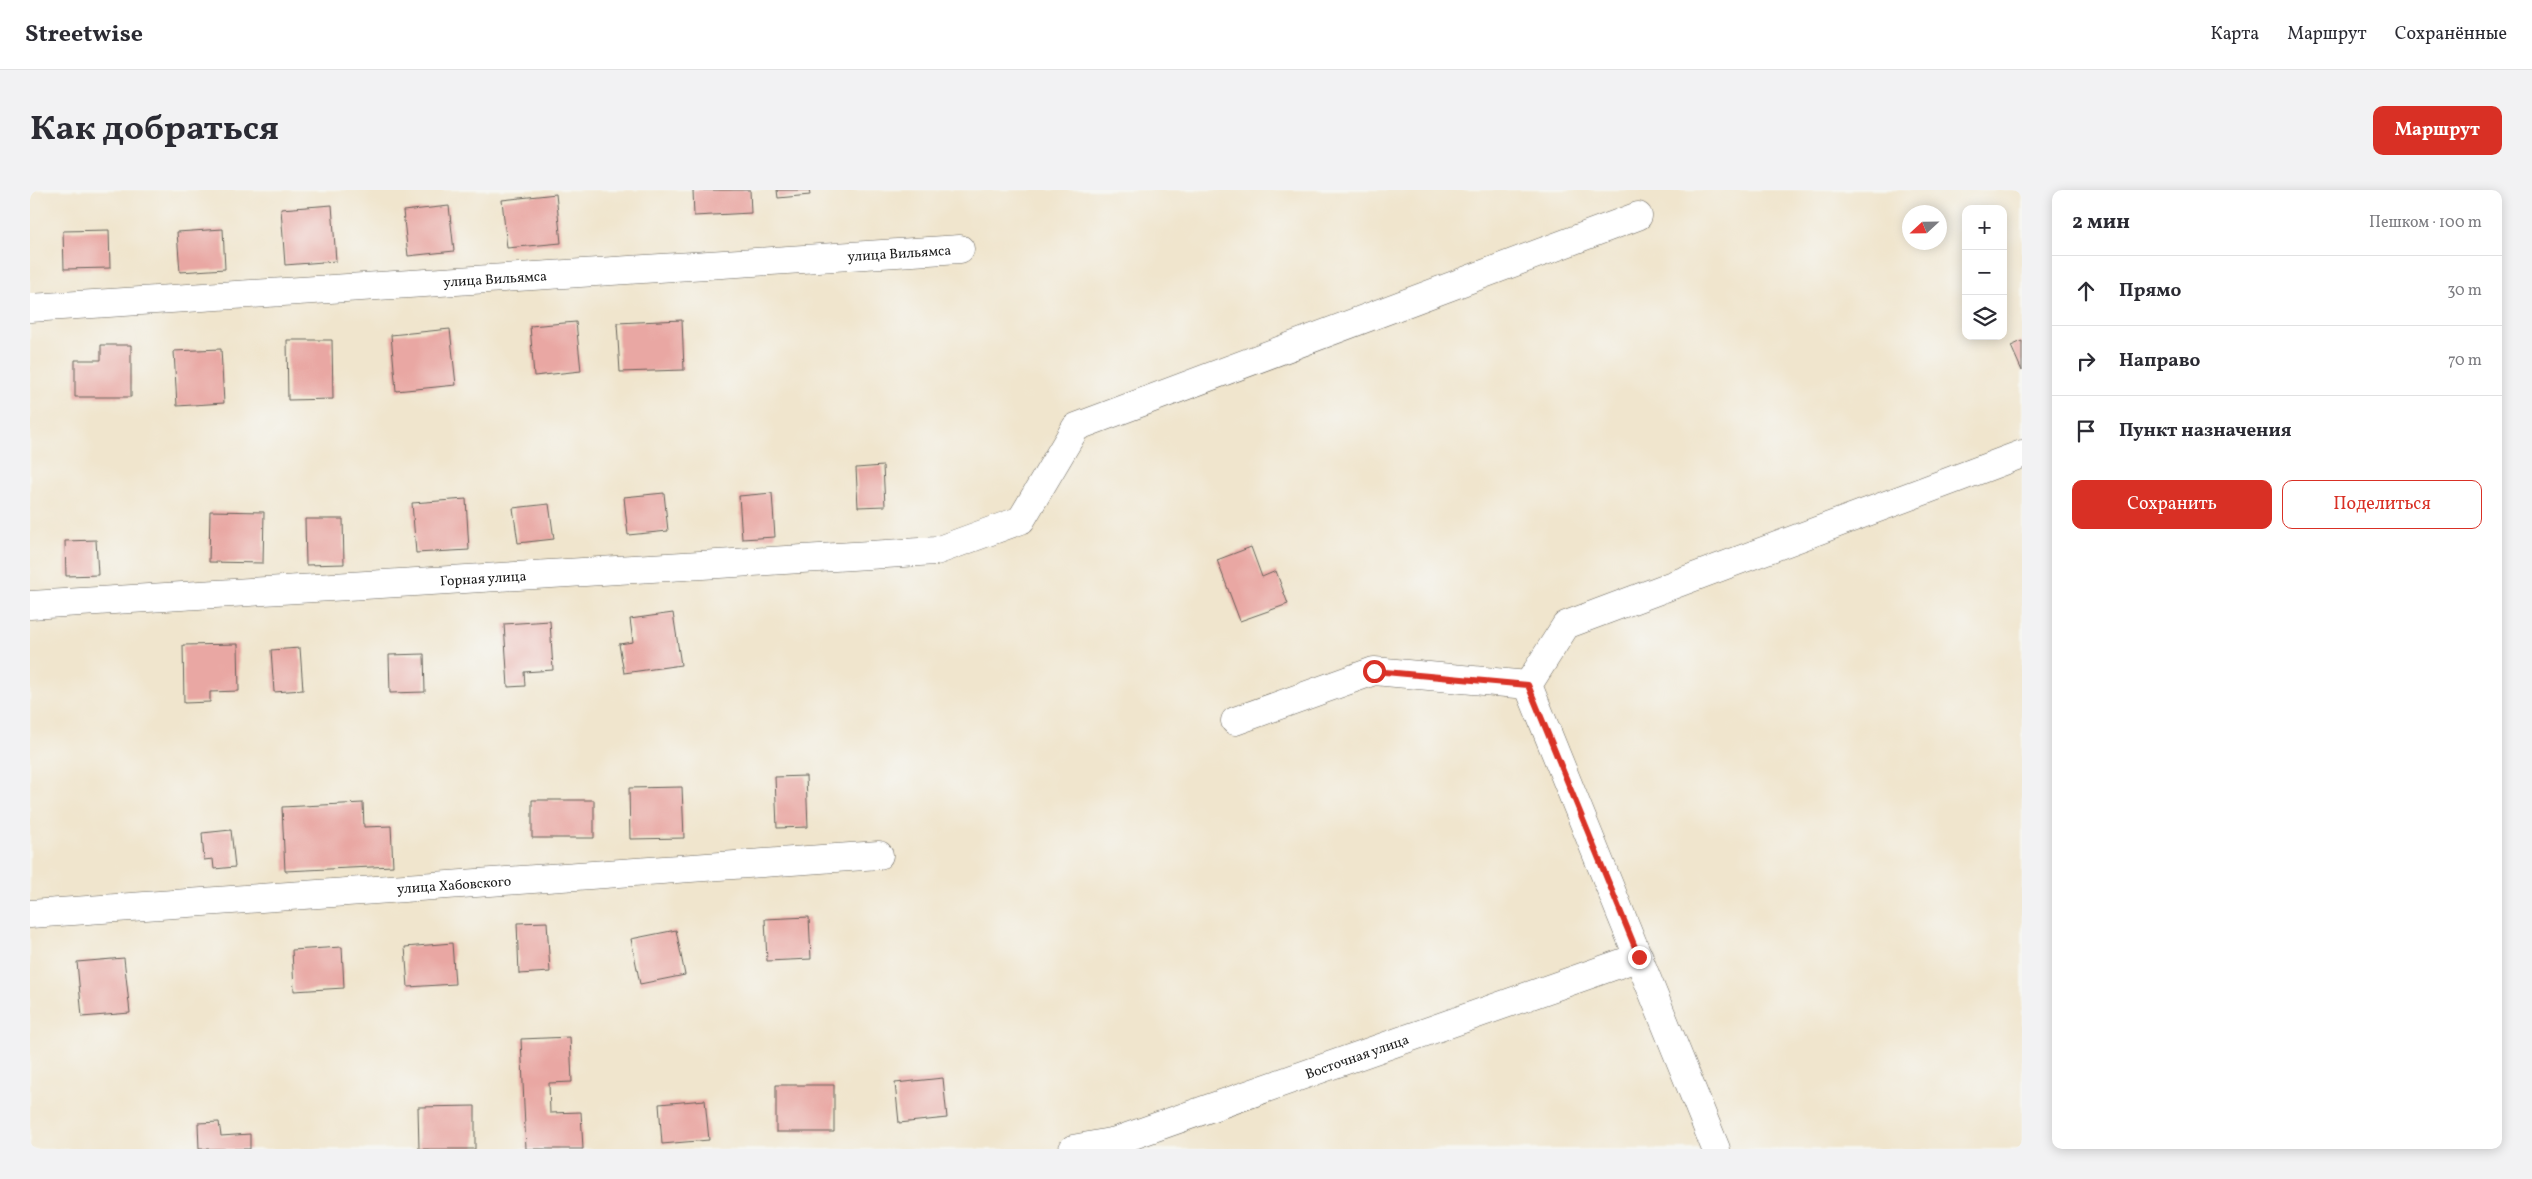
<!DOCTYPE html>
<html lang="ru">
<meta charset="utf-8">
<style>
:root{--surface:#fff;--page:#f2f2f3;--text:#2b2b33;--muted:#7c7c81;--line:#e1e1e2;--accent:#d93025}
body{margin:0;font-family:Vollkorn,serif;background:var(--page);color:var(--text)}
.controls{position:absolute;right:15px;top:15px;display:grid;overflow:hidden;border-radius:10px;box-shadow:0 2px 12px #0003}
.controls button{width:45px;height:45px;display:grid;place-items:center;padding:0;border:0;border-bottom:1px solid var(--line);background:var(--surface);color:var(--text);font:25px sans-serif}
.compass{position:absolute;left:1872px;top:15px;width:45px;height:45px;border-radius:50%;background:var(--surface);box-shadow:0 2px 12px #0003;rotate:248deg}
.stop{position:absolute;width:15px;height:15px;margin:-11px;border:4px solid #d93025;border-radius:50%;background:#fff}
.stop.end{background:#d93025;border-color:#fff;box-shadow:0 1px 5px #0008}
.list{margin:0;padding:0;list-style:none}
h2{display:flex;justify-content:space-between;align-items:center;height:65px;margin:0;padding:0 20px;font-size:21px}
h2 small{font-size:16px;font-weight:400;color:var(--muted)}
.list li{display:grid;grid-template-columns:32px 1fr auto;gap:15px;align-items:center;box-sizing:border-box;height:70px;padding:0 20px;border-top:1px solid var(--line)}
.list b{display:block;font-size:19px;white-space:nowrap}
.list em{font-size:16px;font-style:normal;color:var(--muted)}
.actions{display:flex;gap:10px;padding:15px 20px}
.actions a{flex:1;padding:11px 0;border:1px solid var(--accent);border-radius:10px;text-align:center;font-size:18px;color:var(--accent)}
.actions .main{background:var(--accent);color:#fff}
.icon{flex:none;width:28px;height:28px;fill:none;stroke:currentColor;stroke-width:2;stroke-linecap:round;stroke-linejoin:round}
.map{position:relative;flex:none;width:1992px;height:959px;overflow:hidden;border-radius:10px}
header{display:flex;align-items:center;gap:30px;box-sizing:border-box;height:70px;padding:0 25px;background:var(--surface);border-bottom:1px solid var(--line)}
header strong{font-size:24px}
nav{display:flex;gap:28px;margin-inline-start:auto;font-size:18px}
.intro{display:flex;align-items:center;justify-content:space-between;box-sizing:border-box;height:120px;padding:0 30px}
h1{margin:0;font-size:35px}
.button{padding:12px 22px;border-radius:10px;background:var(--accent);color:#fff;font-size:18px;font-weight:700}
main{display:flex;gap:30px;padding:0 30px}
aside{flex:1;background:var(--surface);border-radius:10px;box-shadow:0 2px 12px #0003}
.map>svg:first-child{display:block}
</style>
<header>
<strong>Streetwise</strong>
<nav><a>Карта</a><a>Маршрут</a><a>Сохранённые</a></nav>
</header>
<div class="intro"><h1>Как добраться</h1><a class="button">Маршрут</a></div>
<main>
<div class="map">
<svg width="1992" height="959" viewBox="0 0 1992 959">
<rect width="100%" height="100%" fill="#f6f6f2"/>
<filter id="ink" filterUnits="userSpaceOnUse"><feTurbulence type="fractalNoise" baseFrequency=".02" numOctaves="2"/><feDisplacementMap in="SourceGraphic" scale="10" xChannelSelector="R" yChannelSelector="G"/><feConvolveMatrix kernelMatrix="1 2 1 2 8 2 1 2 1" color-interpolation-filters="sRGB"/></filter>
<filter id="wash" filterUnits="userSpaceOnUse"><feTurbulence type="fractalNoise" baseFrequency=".0096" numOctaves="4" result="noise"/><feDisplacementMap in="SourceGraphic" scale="20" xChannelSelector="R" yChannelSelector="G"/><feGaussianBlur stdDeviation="1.12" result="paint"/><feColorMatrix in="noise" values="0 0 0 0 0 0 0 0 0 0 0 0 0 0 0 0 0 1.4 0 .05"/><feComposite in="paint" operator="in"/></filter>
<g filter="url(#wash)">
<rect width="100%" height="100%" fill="#f0e5cd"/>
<g id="blocks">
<path fill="#e9a7a3" d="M663 0H720L721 23 664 26Z
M747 0H779L780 5 748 8Z
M526 4 531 53 477 58 472 10Z
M302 15 306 71 255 75 251 19Z
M419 16 424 61 378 66 373 21Z
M193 39 195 79 150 82 147 42Z
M79 40 80 78 34 79 33 41Z
M652 130 654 180 590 182 587 133Z
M546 132 551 181 504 186 500 136Z
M420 139 426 195 366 201 361 145Z
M257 150H302L303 209 258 210Z
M1992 151V181L1981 156Z
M71 155H101V207H45V170H71Z
M191 159 194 213 147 216 144 161Z
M853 276 855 316 828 317 826 278Z
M634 303 638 341 598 345 594 307Z
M742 303 745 347 712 349 709 306Z
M436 309 439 360 386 363 382 313Z
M519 314 524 349 488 353 483 318Z
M180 321 234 322 233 373 179 372Z
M275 329H313L314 374 276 375Z
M66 350 68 385 36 386 35 351Z
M1221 357 1232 387 1246 381 1258 414 1210 431 1187 370Z
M643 423 651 475 594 483 589 454 603 452 600 429Z
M520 431 523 480 494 482 495 496 478 497 474 434Z
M208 454 209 501 180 502V512L154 513 153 455Z
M270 458 273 500 244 502 241 460Z
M394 464 395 502 360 503 359 465Z
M776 586 778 637 747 638 745 587Z
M652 597 654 648 600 649 599 598Z
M502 610H564V648H502Z
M333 613 334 637 361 636 363 676 255 681 252 617Z
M201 640 205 677 184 679 183 669 174 670 172 643Z
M779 727 781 769 737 771 735 729Z
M517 732 520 782 489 784 487 733Z
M646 740 655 785 610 794 601 749Z
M422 753 425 794 378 797 375 757Z
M312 757 314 798 264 801 262 760Z
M94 768 100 823 52 827 47 772Z
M540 847 542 892 519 893 520 923 551 922 553 959H496L491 849Z
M913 888 917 928 869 933 865 893Z
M746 895H804V942H746Z
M675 910 679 950 632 954 629 914Z
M445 916V959H389L388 917Z
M189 932 191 946 220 944V959H169L168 933Z"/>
</g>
</g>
<g filter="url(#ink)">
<use href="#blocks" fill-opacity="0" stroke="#66625a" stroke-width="1"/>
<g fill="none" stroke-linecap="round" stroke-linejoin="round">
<defs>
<g id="minor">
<path id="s1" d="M0 118 930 59"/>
<path id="s2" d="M0 415 906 361 991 330 1046 237 1608 26"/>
<path d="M1205 531 1344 481 1498 495"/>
<path id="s3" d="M0 724 849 665"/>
<path id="s4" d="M1043 959 1086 951 1609 767"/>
<path d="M1686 959 1498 495 1536 435 1992 264"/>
</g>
</defs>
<use href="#minor" stroke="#66625a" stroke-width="29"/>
<use href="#minor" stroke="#fff" stroke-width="28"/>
</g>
</g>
<g fill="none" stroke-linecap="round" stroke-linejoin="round" filter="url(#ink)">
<path stroke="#d93025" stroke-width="6" d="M1344 481 1498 495 1609 767"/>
</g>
<g text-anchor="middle" stroke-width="4.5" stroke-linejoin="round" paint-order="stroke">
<g font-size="14" fill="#1c1c1c" stroke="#f6f6f2">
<text dy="5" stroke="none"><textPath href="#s1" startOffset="871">улица Вильямса</textPath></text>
<text dy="5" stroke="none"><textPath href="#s1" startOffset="466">улица Вильямса</textPath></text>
<text dy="5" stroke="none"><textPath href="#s2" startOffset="454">Горная улица</textPath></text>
<text dy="5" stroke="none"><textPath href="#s3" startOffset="425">улица Хабовского</textPath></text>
<text dy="5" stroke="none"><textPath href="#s4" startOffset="299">Восточная улица</textPath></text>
</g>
</g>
</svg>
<div class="controls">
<button>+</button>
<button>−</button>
<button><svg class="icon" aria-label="layers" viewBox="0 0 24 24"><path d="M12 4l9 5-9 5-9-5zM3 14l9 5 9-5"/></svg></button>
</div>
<svg class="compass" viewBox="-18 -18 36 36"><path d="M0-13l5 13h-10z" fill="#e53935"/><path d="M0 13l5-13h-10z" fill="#7c7c81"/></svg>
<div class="stop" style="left:1344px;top:481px"></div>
<div class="stop end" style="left:1609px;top:767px"></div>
</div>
<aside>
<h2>2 мин<small>Пешком · 100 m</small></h2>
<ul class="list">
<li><svg class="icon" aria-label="ahead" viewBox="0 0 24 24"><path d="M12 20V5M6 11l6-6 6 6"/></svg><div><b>Прямо</b></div><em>30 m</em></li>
<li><svg class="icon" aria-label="right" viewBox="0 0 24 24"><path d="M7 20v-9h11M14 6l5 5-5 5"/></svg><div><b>Направо</b></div><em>70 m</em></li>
<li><svg class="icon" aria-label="arrive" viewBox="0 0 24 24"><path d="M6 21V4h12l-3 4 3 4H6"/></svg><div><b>Пункт назначения</b></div></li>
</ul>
<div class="actions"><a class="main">Сохранить</a><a>Поделиться</a></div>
</aside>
</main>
